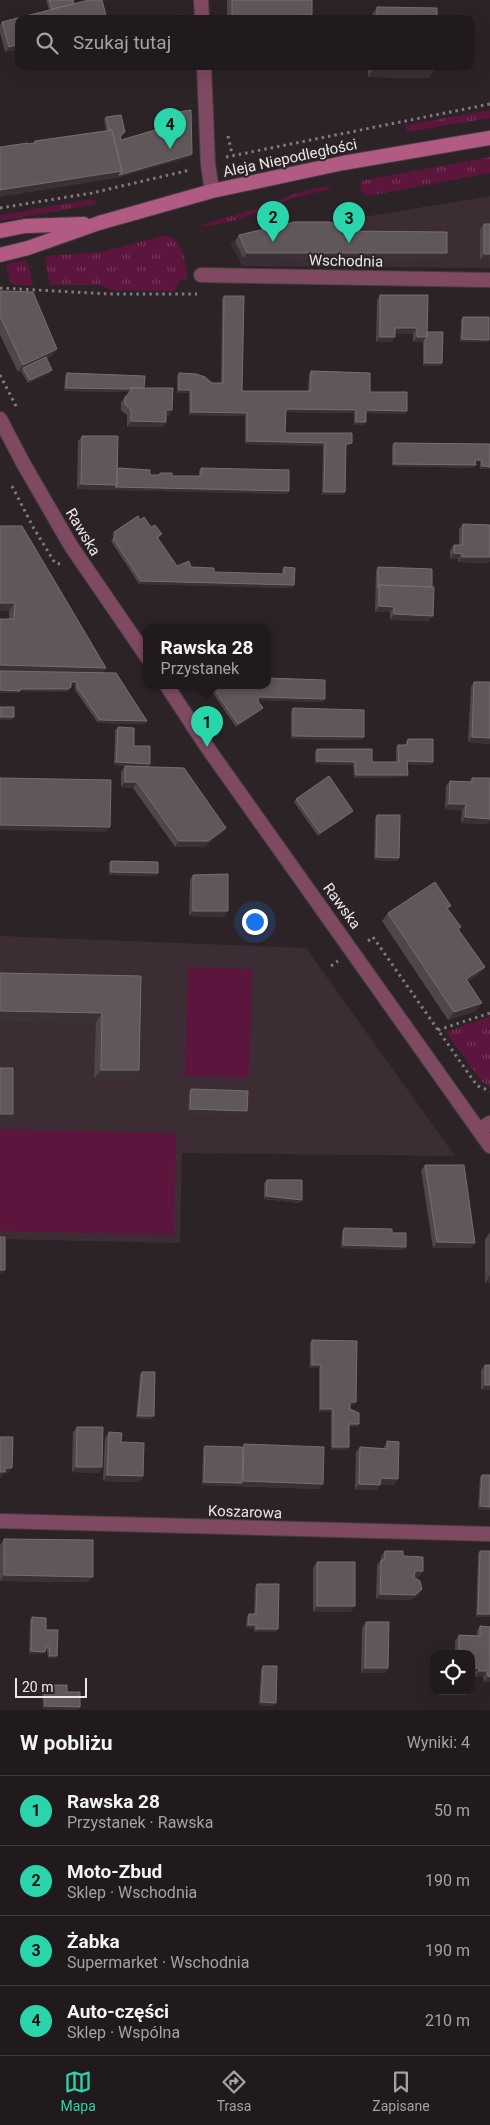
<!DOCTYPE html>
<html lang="pl">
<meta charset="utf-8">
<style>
:root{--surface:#211a1d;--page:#2d272a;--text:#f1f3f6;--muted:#a2a1a4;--line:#3e383b;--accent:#2bd5ac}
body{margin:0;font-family:Roboto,sans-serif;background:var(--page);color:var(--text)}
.controls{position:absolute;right:15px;bottom:15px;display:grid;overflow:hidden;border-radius:10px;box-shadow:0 5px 20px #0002}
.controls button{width:45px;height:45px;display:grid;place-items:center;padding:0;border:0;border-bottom:1px solid var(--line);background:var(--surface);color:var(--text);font:25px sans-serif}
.scale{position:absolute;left:15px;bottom:12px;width:72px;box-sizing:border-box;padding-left:5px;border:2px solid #ebe6e8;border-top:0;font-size:14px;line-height:18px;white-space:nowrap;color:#ebe6e8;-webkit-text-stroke:4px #2c2327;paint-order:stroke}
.you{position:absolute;left:254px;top:921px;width:18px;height:18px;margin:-12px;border:4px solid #fff;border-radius:50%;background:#1a73e8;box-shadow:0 0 0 8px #1a73e833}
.badge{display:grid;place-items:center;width:32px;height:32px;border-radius:50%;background:var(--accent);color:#111;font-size:16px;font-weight:700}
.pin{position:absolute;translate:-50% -41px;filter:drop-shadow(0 1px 2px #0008)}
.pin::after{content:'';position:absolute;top:26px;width:18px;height:15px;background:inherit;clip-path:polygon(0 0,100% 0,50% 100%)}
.popup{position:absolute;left:143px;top:624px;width:128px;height:65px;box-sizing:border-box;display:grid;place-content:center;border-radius:10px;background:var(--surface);filter:drop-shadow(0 1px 4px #0005);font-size:16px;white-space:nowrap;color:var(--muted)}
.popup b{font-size:19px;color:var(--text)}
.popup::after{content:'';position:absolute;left:50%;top:100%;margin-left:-10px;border:10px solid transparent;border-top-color:var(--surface)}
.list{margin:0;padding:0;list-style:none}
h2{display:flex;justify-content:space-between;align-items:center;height:65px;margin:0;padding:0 20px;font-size:21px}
h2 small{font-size:16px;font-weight:400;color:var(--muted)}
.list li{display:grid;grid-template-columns:32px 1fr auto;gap:15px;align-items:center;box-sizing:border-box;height:70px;padding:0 20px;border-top:1px solid var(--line)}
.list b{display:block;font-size:19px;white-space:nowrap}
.list p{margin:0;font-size:16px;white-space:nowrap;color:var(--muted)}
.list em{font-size:16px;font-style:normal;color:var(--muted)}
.icon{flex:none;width:28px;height:28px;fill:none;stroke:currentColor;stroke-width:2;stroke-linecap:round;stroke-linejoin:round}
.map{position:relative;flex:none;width:490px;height:1710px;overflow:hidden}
.search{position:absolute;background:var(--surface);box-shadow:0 5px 20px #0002;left:15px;right:15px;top:15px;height:55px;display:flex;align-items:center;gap:12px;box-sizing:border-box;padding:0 18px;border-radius:10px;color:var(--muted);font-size:19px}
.sheet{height:345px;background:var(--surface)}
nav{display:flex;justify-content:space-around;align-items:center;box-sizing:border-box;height:70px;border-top:1px solid var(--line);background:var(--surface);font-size:14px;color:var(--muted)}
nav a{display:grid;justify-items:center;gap:2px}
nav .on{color:var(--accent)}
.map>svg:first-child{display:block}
</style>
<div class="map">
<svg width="490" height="1710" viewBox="0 0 490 1710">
<defs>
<pattern id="grass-tufts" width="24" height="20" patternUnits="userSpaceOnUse" patternTransform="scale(1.25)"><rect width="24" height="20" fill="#5c153c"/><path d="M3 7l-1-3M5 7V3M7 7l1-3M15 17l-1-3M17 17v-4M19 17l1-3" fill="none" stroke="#743758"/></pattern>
</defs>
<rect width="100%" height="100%" fill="#2c2327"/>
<path fill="#3c2d34" d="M490 196V268L242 266 230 242 273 232Z
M0 936 306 948 455 1156 182 1153 180 1243 0 1239Z"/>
<path fill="url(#grass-tufts)" d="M490 110V118L407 132 406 125Z
M490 157V173L368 196 364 194 360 189 361 182 365 180Z
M330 186 329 189C319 192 308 194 298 197 278 203 218 231 200 225L256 209 302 191Z
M93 199 97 204 0 221V215Z
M165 235C184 239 185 262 188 278L179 281 175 291 110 290 102 285H50L45 260 47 256 101 252Z
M24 260 28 263 33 285H15L10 282 6 265Z
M490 1016V1087L482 1082 446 1032Z"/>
<path fill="#5c153c" d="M188 967 252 969 249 1078 185 1076Z
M0 1129 176 1133 174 1235 0 1231Z"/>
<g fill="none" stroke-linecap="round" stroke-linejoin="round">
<defs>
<path id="minor" d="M201 0 202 19
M204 66 208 164 212 191
M201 275 490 280
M479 1130 490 1123
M0 1521 490 1534"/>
<path id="tertiary" d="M0 419 23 463 71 546 147 657
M167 686 207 747 490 1146"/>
<path id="secondary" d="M0 231 25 226 84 224
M0 255 28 248 99 223 212 191 343 163 490 138"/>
</defs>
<use href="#minor" stroke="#473e42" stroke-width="16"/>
<use href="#tertiary" stroke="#473e42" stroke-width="16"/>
<use href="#secondary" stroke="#473e42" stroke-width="16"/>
<path stroke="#817a7d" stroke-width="3" stroke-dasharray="2.5 4" stroke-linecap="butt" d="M228 136 232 154
M226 157 490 104
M0 208 92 193 190 170
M0 288 110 294H197
M0 375 17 408
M12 486 33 527 55 563 60 564
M368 941 373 937 473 1080 478 1086 490 1091
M331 966 338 961
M438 1030 490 1013"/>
<use href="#minor" stroke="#804962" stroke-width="14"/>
<use href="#tertiary" stroke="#804962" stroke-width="14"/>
<use href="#secondary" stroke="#b15b84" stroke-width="14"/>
</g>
<path fill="#4f4649" d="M46 0H73L74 4 19 19V49L5 52 0 32V25L2 22 49 10Z
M227 0H312L310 19H227Z
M377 7 437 19H369Z
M368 66H436L429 78 368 77Z
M158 115 192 154 190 157 117 177 116 178 28 144 33 143 35 141 106 131 104 119 106 117 125 132 121 137V140L159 129 156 117Z
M484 224 490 260H480V229Z
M341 231 443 259 243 258 235 241 239 235Z
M0 291 52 356 47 358 50 373 28 383 21 371 18 372 0 335Z
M380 295 427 332 442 363 440 366H423V342H413V334L395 333V337L391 342H376L377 300Z
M224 296 242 391H308L309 374 311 371 370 392 407 411 405 414 366 413V422L364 425H354V413L286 412 285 433 350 445 346 446 345 492 343 495H322L323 446 245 444V416L189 415V393H177V376L179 373 212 383H221L222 299Z
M463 317 487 342H460L461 320Z
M67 373 144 388 169 416H166V422L163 427H127V415L121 410V402L127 395 128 392 64 391 65 376Z
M82 436 117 470 150 475H158L160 473 172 476H199V471L201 468 289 491 287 494 77 489 78 441Z
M394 443 490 444V469H480V462H476L474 468 392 466V446Z
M140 520 151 527 160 537 158 538 177 566 191 567 214 572 282 574V570L284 567 294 585 292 588 139 584 111 541 114 537 112 535 114 532Z
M463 524 490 525V560L488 563 458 562V559H450V550L454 545H459V529Z
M0 526 103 673 147 721 145 724 98 723 75 690V685H71V687L69 690 66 692 19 691 18 693H0V619H9V611Z
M378 567 429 621 390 620V612H375L376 570Z
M474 682H490V744L468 742 471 687Z
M208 686H267L323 702 258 700 260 711 236 727Z
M293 708 364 737 362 740 291 739V711Z
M118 727 150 764 148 767 114 765 115 730Z
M408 739 431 765 407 764 408 775 406 777 354 778 353 765 315 764V752L317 749 372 762H396V748L398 745H406V742Z
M125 766 226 828 222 833 204 847H175L133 788 121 787V772Z
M472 778 488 824 461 823 462 810 445 809 446 786 450 781 469 782Z
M296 799 351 813 318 836 294 802Z
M377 815 399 858 397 861 374 860 375 818Z
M111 861 158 873 156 876 109 875V863Z
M193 875 224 917 189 916 190 880Z
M448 910 459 930 485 967 479 974 468 982 476 1011 448 1020 382 921 388 913Z
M0 973 141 976 139 1070 133 1080 94 1079 96 1022 0 1020Z
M191 1089 245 1114 188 1112 189 1092Z
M425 1165 471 1248H433L421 1170Z
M267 1180 302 1200 300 1203 264 1199V1183Z
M344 1228 392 1233 404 1250 341 1248 342 1231Z
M490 1232V1283H485V1239Z
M312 1340 356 1402 354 1405H350V1409L359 1424 357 1427H349V1447L347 1450H331V1412H319V1368H310V1343Z
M485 1365H490V1390H481V1370Z
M142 1372 152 1419 136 1418 140 1374Z
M77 1427 102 1467 99 1473 72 1472 73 1432Z
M109 1432 121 1442 143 1476 139 1482 103 1481 105 1438Z
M387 1441 394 1485 380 1484 377 1490H355L356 1452 360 1447 384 1448V1447Z
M244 1444 323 1484 319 1489 202 1485 203 1448 205 1446 243 1447Z
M482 1475H490V1510L478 1509 480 1477Z
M4 1539 89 1582 0 1581V1545Z
M385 1551 423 1571 419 1577H414L422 1589 418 1595 411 1600 376 1599 377 1565 381 1560V1556Z
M480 1551 490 1617H476L478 1554Z
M317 1562 351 1612H313V1568Z
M257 1584 276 1632H254V1628H246L247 1616 249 1614H254L255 1587Z
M32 1617 57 1656 55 1658H48L47 1650H45L43 1654H29L30 1620Z
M366 1622 388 1668 385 1673H361L362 1628Z
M490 1625V1682H484L483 1677H475V1673H471V1654H455V1641L459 1635 477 1636V1631L480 1626 489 1627Z
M263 1666 274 1706 259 1705 261 1669Z
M44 1685 67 1692 80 1707 78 1710 43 1709 42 1688Z"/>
<path fill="#3a3134" d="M312 15 310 19H263L265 16Z
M19 44V49L5 52 9 47Z
M375 66H406L436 67 429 78 368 77Z
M192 154 190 157 117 178 119 175Z
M122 171 116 178 0 197V190Z
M247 253H447L443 259 243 258Z
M484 254H490V260H480Z
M395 328H417L413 334 391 333Z
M380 337H395L391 342H376Z
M417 337H427L423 342H413Z
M462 339 489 340 487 342H460Z
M57 349 52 356 24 369 23 368 21 371 18 372 23 365Z
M425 363H442L440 366H423Z
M52 370 50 373 28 383 30 380Z
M66 388 130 389 128 392 64 391Z
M179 390H191L189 393H177Z
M286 409 356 410 354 413 284 412Z
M166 410H172L169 416H163Z
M366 410 407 411 405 414 364 413Z
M191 412 247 413 245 416 189 415Z
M131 421 166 422 163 427H127Z
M356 422H366L364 425H354Z
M247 441 325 443 323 446 245 444Z
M352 443 350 445 344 447 346 444Z
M475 460H482L480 462H473Z
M394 464 476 465 474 468 392 466Z
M482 466 490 467V469H480Z
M81 484 117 485 113 490 77 489Z
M115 487 289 491 287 494 113 490Z
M324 492H345L343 495H322Z
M454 553 462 554 458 559H450Z
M462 557H490V560L488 563 458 562Z
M141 581 294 585 292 588 139 584Z
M0 603H15L9 611H0Z
M379 606 394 607 390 612H375Z
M394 614 433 616 429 621 390 620Z
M0 665 106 668 101 675 0 673Z
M71 682H77L75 685H69Z
M71 687 69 690 66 692 19 691 18 693H0V690L20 689Z
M258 697 325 699 323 702 256 700Z
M263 708 260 711 236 727 238 724Z
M0 717H14L12 720H0Z
M100 720 147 721 145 724 98 723Z
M293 736 364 737 362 740 291 739Z
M472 737 490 738V744L468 742Z
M317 761 355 762 353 765 315 764Z
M407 761 433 762 431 765 405 764Z
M116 762 150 764 148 767 114 765Z
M356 775H408L406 777 354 778Z
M125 782H137L133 788 121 787Z
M449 804H466L462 810 445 809Z
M353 811 351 813 318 836 320 833Z
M465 817 490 819V821L488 824 461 823Z
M0 825 110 827 106 832 0 830Z
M226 828 222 833 204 847H175L179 841Z
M376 857 399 858 397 861 374 860Z
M111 872 158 873 156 876 109 875Z
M193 911H228L224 917 189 916Z
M485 967 479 974 461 987 466 979Z
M482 1003 476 1011 448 1020 454 1012Z
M0 1011 102 1013 96 1022 0 1020Z
M101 1070H139L133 1080 94 1079Z
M190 1109 247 1111 245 1114 188 1112Z
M0 1114H13L7 1122H0Z
M266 1196 302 1200 300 1203 264 1199Z
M437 1242 475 1243 471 1248H433Z
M343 1245 406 1247 404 1250 341 1248Z
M0 1270H5L3 1273H0Z
M490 1275V1283H485Z
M312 1365H321L319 1368H310Z
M485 1385H490V1390H481Z
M350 1402H356L354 1405H348Z
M321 1409H333L331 1412H319Z
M138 1416H154L152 1419 136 1418Z
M349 1424H359L357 1427H347Z
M333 1447H349L347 1450H331Z
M76 1467H102L99 1473 72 1472Z
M5 1468H12L8 1473H4L1 1478H0V1472Z
M107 1475 143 1476 139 1482 103 1481Z
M381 1478 398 1479 394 1485 377 1484Z
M243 1481 323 1484 319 1489 202 1485 204 1482 242 1483Z
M359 1484 380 1485 377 1490H355Z
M480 1506 490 1507V1510L478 1509Z
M415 1571H423L419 1577H411Z
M4 1575 93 1577 89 1582 0 1581Z
M422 1589 418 1595 411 1600 376 1599 380 1594Z
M317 1606H355L351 1612H313Z
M478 1614H490V1617H476Z
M248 1625H256L254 1628H246Z
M256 1629H278L276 1632H254Z
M31 1651 45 1652 43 1654H29Z
M50 1656H57L55 1658H48Z
M365 1668H388L385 1673H361Z
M471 1668H479L475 1673H471Z
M479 1671H487L483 1677H475Z
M488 1676 490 1677V1682H484Z
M261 1702 276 1703 274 1706 259 1705Z
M45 1706 80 1707 78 1710 43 1709Z"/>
<path fill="#60575a" stroke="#756e70" d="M49 0H73L74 4 52 9Z
M89 0H102L107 19H19V44L9 47 2 22Z
M232 0H312V15L265 16V19H232Z
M377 7 437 8V19H377Z
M179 15 180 19H166Z
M406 66H436V67Z
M191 110 192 154 119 175 122 171 112 130H109L106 117 121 115 125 132 120 136 121 140 162 128 158 115Z
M112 130 122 171 0 190V147L28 143V144L35 143V141Z
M294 222H331L341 231 447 232V253H247L239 235Z
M484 224H490V254H484Z
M0 291 33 292 57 349 23 365 0 316Z
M380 295H428L427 337H417V328H395V337H380Z
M224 296H244L242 391H310L311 371 370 373V392H407V411L366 410V422H356V410L286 409 285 433H352V443L346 444 345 492H324L325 443 247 441V413L191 412V390H179V373L196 374 205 377 212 383H223Z
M463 317H489V340L462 339Z
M427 332H443L442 363H425V340L427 337Z
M46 357 52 370 30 380 23 368Z
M67 373 145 376 144 388H131L130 389 66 388Z
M131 388H173L172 410H166V422L131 421V410L125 404V397L131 392Z
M82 436H118L117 485 81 484Z
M394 443 490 444V467L482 466V460H475L476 465 394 464Z
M119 468 150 470V475H160V473H172V476H201V468L289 470V491L115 487 117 485V470Z
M138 516 140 520 144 517 151 527 155 525 162 534 157 537 177 566 189 561 191 567 214 568V572L284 574V567L295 568 294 585 141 581 113 538 116 535 114 532Z
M463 524 490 525V557H462V554L454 553V545H462Z
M0 526H22L106 668 0 665V619H14L15 603H0Z
M378 567 432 569V587L379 585 378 588Z
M379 585 434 587 433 616 394 614V607L379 606Z
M0 671 116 673 147 721 100 720 77 687V682H71V687L68 689H20V691L0 690Z
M267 678 325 680V699L258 697V701L263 708 238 724 212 686H267Z
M474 682H490V738L472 737Z
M0 707H14V717H0Z
M293 708 364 710V737L293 736Z
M118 727 134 728V746H150V764L116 762Z
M408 739H433V762L407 761 408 775H356L355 762 317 761V749H372V762H399L398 745H407Z
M125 766 184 768 226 828 208 841H179L137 782H125Z
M329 776 353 811 320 833 296 799Z
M0 778 111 780 110 827 0 825Z
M472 778H490V819L465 817 466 804H449L450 781 472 782Z
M377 815H400L399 858 376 857Z
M111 861 158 862V873L111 872Z
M228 874V911H193V875Z
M435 882 451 906 447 908 461 927 458 929 485 967 466 979 482 1003 454 1012 388 913Z
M0 973 141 976 139 1070H101L102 1013 0 1011Z
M0 1068H13V1114H0Z
M191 1089 248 1091 247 1111 190 1109Z
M425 1165H464L475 1243 437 1242Z
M267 1180H302V1200L266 1196Z
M344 1228 392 1229V1233H406V1247L343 1245Z
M0 1237H5V1270H0Z
M312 1340 357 1341 356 1402H350V1409L359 1413V1424H349V1447H333V1409H321V1365H312Z
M485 1365H490V1385H485Z
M142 1372H155L154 1416H138Z
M77 1427H103L102 1467H76Z
M109 1432 122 1433 121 1442 144 1443 143 1476 107 1475Z
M0 1437H13L12 1468H5V1472H0Z
M387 1441 399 1442 398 1479 381 1478 380 1485 359 1484 360 1447 387 1449Z
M244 1444 324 1447 323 1484 243 1481Z
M205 1446 243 1447 242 1483 204 1482Z
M482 1475H490V1507L480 1506Z
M4 1539 93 1540V1577L4 1575Z
M385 1551H403V1556L423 1557V1571H415L414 1577 420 1581 422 1589 415 1595 380 1594 381 1560H384Z
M480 1551H490V1614H478Z
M317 1562H355V1606H317Z
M257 1584H279L278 1629H256V1625H248L249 1614H256Z
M32 1617 46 1618V1630H58L57 1656H50L49 1647H46L45 1652 31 1651Z
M366 1622H389L388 1668H365Z
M480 1626 490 1627V1677L488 1676 487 1671H479V1668H471V1654H459V1635L480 1636Z
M263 1666H277L276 1703 261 1702Z
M44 1685H67V1692H80V1707L45 1706Z"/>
<g text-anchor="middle" stroke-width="4" stroke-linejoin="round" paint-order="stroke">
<g font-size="15" fill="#ebe6e8" stroke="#2c2327">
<text transform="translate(290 158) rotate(-12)" y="5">Aleja Niepodległości</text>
<text transform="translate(346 261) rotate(1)" y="5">Wschodnia</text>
<text transform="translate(83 532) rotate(59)" y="5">Rawska</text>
<text transform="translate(342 906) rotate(54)" y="5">Rawska</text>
<text transform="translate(245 1512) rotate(2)" y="5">Koszarowa</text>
</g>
</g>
</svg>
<div class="controls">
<button><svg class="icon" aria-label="locate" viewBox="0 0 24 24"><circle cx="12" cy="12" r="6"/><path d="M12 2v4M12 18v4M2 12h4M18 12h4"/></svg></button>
</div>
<div class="scale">20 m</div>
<div class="you"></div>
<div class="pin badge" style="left:207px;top:747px">1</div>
<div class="popup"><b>Rawska 28</b>Przystanek</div>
<div class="pin badge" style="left:273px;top:242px">2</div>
<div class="pin badge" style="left:349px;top:243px">3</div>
<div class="pin badge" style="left:170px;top:149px">4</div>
<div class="search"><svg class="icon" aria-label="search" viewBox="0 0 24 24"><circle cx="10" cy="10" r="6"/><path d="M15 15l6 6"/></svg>Szukaj tutaj</div>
</div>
<section class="sheet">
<h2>W pobliżu<small>Wyniki: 4</small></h2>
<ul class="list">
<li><span class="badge">1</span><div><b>Rawska 28</b><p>Przystanek · Rawska</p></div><em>50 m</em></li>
<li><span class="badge">2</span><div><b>Moto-Zbud</b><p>Sklep · Wschodnia</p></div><em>190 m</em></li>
<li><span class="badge">3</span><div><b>Żabka</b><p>Supermarket · Wschodnia</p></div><em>190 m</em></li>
<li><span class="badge">4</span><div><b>Auto-części</b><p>Sklep · Wspólna</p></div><em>210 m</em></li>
</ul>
</section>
<nav>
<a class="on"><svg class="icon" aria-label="map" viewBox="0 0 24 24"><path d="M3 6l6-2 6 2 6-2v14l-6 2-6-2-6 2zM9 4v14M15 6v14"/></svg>Mapa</a>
<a><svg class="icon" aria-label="directions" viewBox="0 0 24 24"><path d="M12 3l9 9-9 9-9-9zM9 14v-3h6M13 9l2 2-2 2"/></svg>Trasa</a>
<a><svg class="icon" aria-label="saved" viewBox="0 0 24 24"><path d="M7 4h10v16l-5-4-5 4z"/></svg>Zapisane</a>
</nav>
